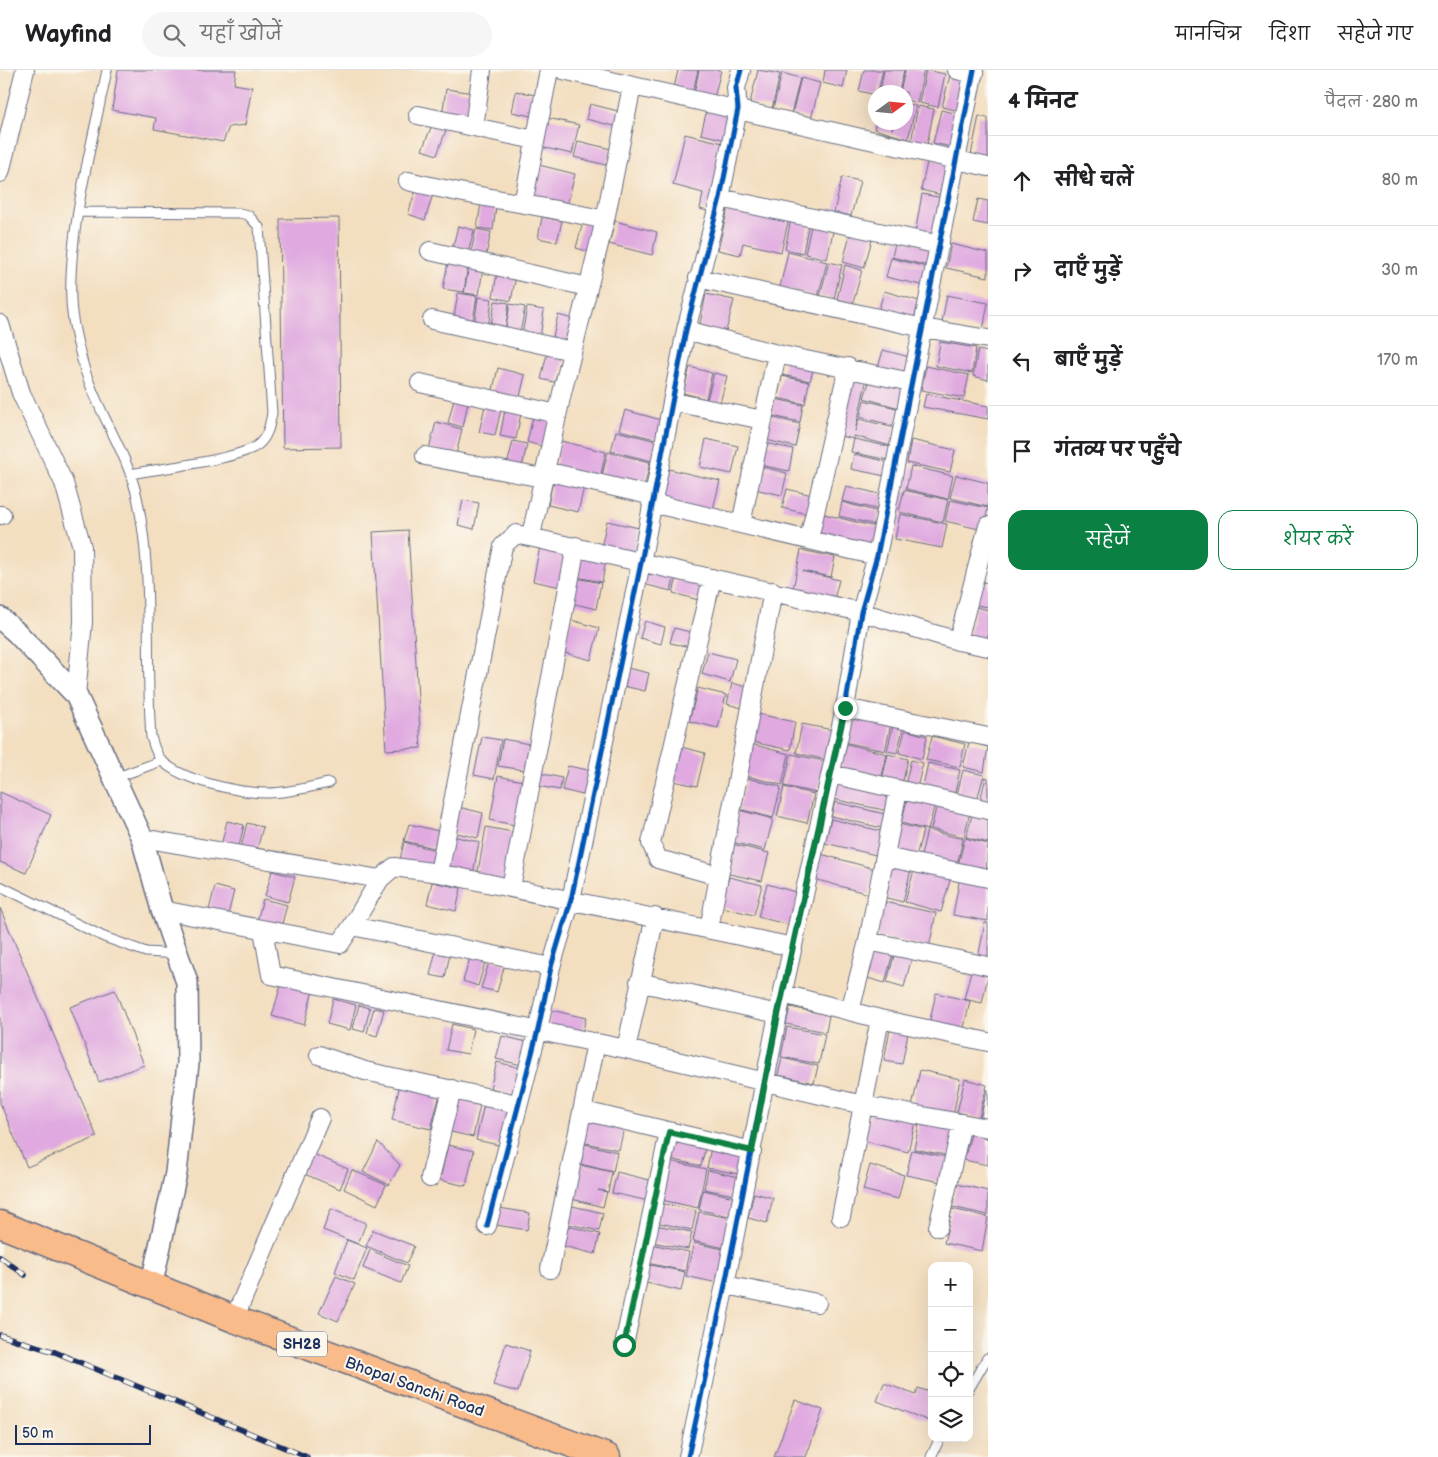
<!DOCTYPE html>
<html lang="hi">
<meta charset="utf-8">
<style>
:root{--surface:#fff;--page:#f6f6f6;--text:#202124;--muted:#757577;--line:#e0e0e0;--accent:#0b8043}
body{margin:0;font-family:"Balsamiq Sans","Playpen Sans Deva",sans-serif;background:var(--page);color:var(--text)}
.controls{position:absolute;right:15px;bottom:15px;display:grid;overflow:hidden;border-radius:10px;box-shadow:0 5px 20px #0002}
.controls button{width:45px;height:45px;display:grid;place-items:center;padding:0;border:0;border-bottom:1px solid var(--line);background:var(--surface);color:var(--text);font:25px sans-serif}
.compass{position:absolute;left:868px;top:15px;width:45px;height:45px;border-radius:50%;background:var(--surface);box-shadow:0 5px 20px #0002;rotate:75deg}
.scale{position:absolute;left:15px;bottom:12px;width:136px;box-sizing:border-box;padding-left:5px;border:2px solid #1b2f5e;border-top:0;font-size:14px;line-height:18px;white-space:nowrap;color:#1b2f5e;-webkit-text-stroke:4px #fbf7ec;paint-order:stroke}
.stop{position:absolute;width:15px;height:15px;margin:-11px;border:4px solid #0b8043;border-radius:50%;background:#fff}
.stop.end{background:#0b8043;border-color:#fff;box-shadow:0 1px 5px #0008}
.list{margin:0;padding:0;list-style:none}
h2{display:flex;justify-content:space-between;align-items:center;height:65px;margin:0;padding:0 20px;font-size:21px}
h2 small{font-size:16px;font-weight:400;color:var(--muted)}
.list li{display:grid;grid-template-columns:32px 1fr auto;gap:15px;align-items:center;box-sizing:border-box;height:90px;padding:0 20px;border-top:1px solid var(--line)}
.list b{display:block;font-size:19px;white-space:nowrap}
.list em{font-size:16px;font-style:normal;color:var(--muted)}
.actions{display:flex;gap:10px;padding:15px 20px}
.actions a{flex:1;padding:11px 0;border:1px solid var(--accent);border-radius:15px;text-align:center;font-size:18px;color:var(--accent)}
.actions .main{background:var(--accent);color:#fff}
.icon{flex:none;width:28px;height:28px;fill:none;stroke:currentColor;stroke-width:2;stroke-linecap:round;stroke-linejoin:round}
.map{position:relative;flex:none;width:988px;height:1387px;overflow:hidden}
header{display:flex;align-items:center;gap:30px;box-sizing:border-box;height:70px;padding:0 25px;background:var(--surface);border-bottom:1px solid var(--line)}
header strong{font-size:24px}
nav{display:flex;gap:28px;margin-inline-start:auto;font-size:18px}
.search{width:350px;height:45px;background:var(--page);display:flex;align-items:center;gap:12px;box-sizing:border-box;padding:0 18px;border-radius:28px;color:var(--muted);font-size:19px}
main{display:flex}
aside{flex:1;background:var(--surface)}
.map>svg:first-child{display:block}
</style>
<header>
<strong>Wayfind</strong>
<div class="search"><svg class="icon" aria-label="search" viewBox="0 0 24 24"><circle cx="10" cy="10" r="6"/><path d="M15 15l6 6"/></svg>यहाँ खोजें</div>
<nav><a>मानचित्र</a><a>दिशा</a><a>सहेजे गए</a></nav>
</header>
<main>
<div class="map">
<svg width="988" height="1387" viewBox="0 0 988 1387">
<rect width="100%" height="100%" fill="#fbf7ec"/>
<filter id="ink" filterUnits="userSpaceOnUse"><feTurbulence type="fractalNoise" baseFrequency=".02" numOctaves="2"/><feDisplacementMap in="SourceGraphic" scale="10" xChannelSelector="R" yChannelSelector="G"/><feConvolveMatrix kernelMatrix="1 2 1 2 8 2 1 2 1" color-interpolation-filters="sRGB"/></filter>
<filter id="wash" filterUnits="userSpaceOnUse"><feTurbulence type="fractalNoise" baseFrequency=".0096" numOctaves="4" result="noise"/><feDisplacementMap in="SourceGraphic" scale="20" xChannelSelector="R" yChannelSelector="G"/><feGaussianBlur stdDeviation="1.12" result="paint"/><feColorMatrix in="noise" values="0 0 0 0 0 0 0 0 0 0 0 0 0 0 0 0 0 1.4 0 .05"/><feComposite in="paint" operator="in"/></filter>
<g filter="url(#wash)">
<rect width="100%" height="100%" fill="#f3dec0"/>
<g id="blocks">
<path fill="#e0aae0" d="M118 0H236L234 14 252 17 245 55 229 57 223 72 154 59 156 48 112 40Z
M678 0H698L693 22 674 18Z
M699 0H721L714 28 694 24Z
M758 0 780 4 772 39 750 33Z
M825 0H847L843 18 823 13Z
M864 0H883L878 22 876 25 859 21Z
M884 0H904L899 22H880Z
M905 0H924L917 33 906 30V22H900Z
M926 0 945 4 938 37 919 33Z
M782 3 800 8 791 44 773 39Z
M950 5 972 10 964 42 942 37Z
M801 8 820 13 811 49 792 44Z
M446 19 474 23 470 50 442 46Z
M516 21 540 26 536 47 512 42Z
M906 33 916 36 908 69 874 59 876 52H893L892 60 894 52H906Z
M590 34 622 42 618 57 586 49Z
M918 36 934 39 927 75 911 72Z
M707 39 731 45 726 70 701 64Z
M941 40 959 44 951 77 933 73Z
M979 46 988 48V88L971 85Z
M548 48 579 55 572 84 541 77Z
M432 55 446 60 437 85 422 80Z
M685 64 727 74 711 142 700 139 703 123 673 115Z
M578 71 611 79 606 95 574 87Z
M928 88 949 94 942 125 921 120Z
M539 95 575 104 566 139 531 130Z
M842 107 860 111 851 146 834 142Z
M416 119 433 124 425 150 408 144Z
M922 124 943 128 936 168 915 164Z
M978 129 988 131V155L973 152Z
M481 133 496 136 493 160 477 158Z
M729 134 789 148 781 182 743 173 740 185 718 180Z
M542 147 562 151 557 172 538 168Z
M339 148 341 377 283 378 280 149Z
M791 148 809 152 803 183 785 179Z
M615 151 657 162 652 185 609 174Z
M583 152 601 157 594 183 576 178Z
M812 152 834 157 827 189 805 184Z
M458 156 474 160 468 184 452 180Z
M476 159 491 162 485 190 470 187Z
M851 160 873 166 864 198 843 192Z
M896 169 937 178 932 197 892 187Z
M951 174 988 183V207L946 198Z
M788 182 827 192 818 227 780 217Z
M891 188 930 198 925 216 886 207Z
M448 192 468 195 464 222 443 219Z
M829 192 842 195 834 229 820 226Z
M469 195 483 198 479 225 464 223Z
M845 195 862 200 853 233 837 229Z
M497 203 516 206 511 231 493 227Z
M884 221 919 231 914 249 879 239Z
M458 223 477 226 472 256 453 253Z
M706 224 734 230 725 265 699 259Z
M947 225 988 233 983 260 942 252Z
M478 227 492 229 488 258 474 256Z
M495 231 509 233 506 256 510 234 525 237 520 263 490 259Z
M527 237 544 240 540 268 522 265Z
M558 245 576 250 570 275 552 271Z
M940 272 976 278 972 303 936 296Z
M883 280 913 288 909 306 878 298Z
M978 280 988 282V310L973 306Z
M547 283 564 287 558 313 541 309Z
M785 290 814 297 810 311 782 305Z
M926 296 969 305 964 328 921 320Z
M690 297 712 303 706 329 683 323Z
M498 298 525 305 519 331 492 324Z
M714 303 727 306 720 333 707 330Z
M849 304 867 308 855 361 859 349 895 358 891 376 854 366V369L836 365Z
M782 306 809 312 805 334 777 328Z
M870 309 905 318 899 338 864 328Z
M926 324 988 336V349L923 337Z
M454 329 468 332 463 357 448 353Z
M775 329 803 335 800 352 772 346Z
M864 330 900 339 895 356 860 347Z
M485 336 501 340 495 365 479 362Z
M505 340 521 343 516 369 500 366Z
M625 340 665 351 659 370 619 360Z
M533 347 551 352 544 377 527 372Z
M771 347 800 354 795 377 766 370Z
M436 352 462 359 456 385 429 379Z
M616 361 657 371 652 391 611 381Z
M706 369 738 376 732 404 700 397Z
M854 369 891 377 888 390 851 382Z
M911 370 955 380 950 402 907 393Z
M513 371 527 374 521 402 506 399Z
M561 371 606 382 600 408 555 398Z
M765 373 793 379 789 401 760 395Z
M608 382 650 392 644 419 601 409Z
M854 384 893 393 890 407 851 399Z
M759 396 787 403 782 425 754 419Z
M911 396 953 406 948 429 906 419Z
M664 398 720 411 712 443 657 430Z
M956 405 988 413V437L950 428Z
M553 410 584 417 578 442 548 435Z
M846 416 884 425 880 440 842 431Z
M787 419 812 425 807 444 782 438Z
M904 420 948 430 943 452 899 442Z
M463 430 479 433 474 459 458 455Z
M950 430 988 438 983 460 945 451Z
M842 432 879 442 876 455 839 446Z
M820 443 880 458 875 478 815 463Z
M900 444 947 454 942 478 895 469Z
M607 451 639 458 633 485 601 478Z
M408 460 421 678 386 680 373 462Z
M540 476 567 482 560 517 533 511Z
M801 480 835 487 831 507 802 501 839 510 834 529 793 519Z
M581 485 606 490 602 512 577 507Z
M647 498 675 505 671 521 643 514Z
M677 506 706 513 702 531 673 523Z
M576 508 601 513 596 539 571 533Z
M982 512 988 513V537L976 535Z
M976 537 988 540V570L969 565Z
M571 550 599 558 591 590 562 582Z
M645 551 665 557 661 574 640 568Z
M674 558 694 563 691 577 670 573Z
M708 582 736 589 730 612 702 604Z
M623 597 649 603 645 621 619 615Z
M732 613 755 619 750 640 727 634Z
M698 618 726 625 718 658 689 651Z
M758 644 795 652 790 680 752 672Z
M850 644 891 654 885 681 844 672Z
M802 654 833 660 827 690 796 683Z
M893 656 903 658 897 683 887 681Z
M905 660 927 666 922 689 899 683Z
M932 666 965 674 960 697 926 690Z
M482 667 501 670 494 709 474 705Z
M503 669 529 674 524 700 498 696Z
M969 672 988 677 984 702 963 697Z
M751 674 789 684 782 715 743 705Z
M847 674 887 684 881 710 840 701Z
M681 677 705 683 697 716 673 711Z
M791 684 824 691 817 723 784 716Z
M888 684 908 689 902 715 882 710Z
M911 690 923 693 917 718 905 715Z
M928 693 960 700 954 727 922 720Z
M568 696 593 701 587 726 562 720Z
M963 700 984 705 977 730 957 725Z
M535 702 562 708 560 720 532 715Z
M498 706 527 712 519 756 490 750Z
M986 707 988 708V733L980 731Z
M747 708 781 717 773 748 739 739Z
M836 711 892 723 888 741 833 729Z
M784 717 814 724 807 753 777 746Z
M0 722 51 745 26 803 0 792Z
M908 727 935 734 928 760 901 753Z
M835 732 889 745 886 759 831 746Z
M937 734 970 742 964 767 931 759Z
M458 737 483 743 478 768 453 762Z
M739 740 773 749 765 780 731 772Z
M973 741 988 745V773L966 767Z
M831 749 885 762 880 786 825 773Z
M227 751 244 755 238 781 221 776Z
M247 753 263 757 255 787 240 782Z
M409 754 443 762 439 779 404 771Z
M899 754 923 760 915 790 891 784Z
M486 757 518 763 508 813 477 807Z
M927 760 963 769 956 799 920 790Z
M452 766 479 772 472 809 444 803Z
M965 768 988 774 986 806 957 799Z
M404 772 439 781 435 798 400 790Z
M732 774 769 783 762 811 725 803Z
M821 784 875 799 869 824 814 809Z
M892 790 912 795 903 832 883 827Z
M915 797 951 807 941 842 905 832Z
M272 801 295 807 288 832 265 826Z
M729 807 762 815 754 845 721 837Z
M960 807 988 813V851L953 845Z
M432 812 461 818 456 841 427 834Z
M767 814 799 823 790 855 758 847Z
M215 816 234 821 227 849 208 844Z
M263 829 287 835 280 861 256 855Z
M884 832 936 843 929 878 877 867Z
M0 838 97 1067 27 1097 0 1033Z
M985 853H988V890L978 888Z
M872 877 893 883 885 913 864 907Z
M436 880 450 883 445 908 430 905Z
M895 882 912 887 904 917 887 912Z
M471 885 486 889 478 916 463 911Z
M490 889 505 894 497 922 481 918Z
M971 901 988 906 982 933 964 929Z
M282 911 313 920 304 955 272 946Z
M115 920 144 995 99 1012 70 937Z
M936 923 970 931 963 962 929 954Z
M333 929 356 935 350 960 327 954Z
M359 935 370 938 364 962 353 959Z
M790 937 829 945 826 962 786 954Z
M374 938 384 940 377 966 367 963Z
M551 940 586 948 581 967 547 959Z
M452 954 473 959 468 984 446 980Z
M787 957 825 964 819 994 781 987Z
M890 959 908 963 902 994 884 991Z
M502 966 527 972 522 995 496 989Z
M782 988 818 996 814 1013 778 1005Z
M497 992 524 999 517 1025 490 1018Z
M920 1000 960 1009 953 1046 912 1037Z
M965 1009 987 1015 979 1048 957 1042Z
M400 1014 440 1024 431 1059 392 1050Z
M987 1019 988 1020V1051L980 1050Z
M456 1025 481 1030 473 1067 447 1061Z
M485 1030 512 1036 503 1076 476 1070Z
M871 1041 915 1052 908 1082 864 1071Z
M586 1049 624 1058 619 1080 581 1072Z
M920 1049 957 1057 951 1086 914 1079Z
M971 1064 988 1069V1095L964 1090Z
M670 1067 706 1075 701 1096 665 1088Z
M378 1072 400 1095 389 1115 363 1102Z
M581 1073 617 1082 613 1102 576 1093Z
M448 1075 474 1081 466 1116 440 1110Z
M711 1077 749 1085 744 1105 707 1098Z
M912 1080 951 1088 946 1113 906 1105Z
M311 1083 348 1099 340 1119 302 1103Z
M665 1090 706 1099 698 1138 657 1129Z
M576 1094 612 1102 608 1122 598 1120 607 1122 603 1137 568 1128Z
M870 1095 904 1105 898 1129 863 1120Z
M352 1100 386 1115 377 1135 344 1119Z
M708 1100 742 1108 739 1126 704 1119Z
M617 1102 653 1111 649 1131 612 1123Z
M957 1114 988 1121V1145L952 1137Z
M703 1120 739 1128 735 1147 699 1140Z
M754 1123 773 1128 767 1153 748 1148Z
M660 1133 696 1141 692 1160 655 1152Z
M568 1135 603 1143 599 1161 564 1153Z
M499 1138 530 1143 527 1160 496 1155Z
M331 1139 366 1153 358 1174 323 1160Z
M952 1139 988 1147 982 1181 944 1173Z
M699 1142 735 1149 729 1179 693 1171Z
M564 1155 600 1164 595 1184 559 1175Z
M655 1155 692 1162 688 1179 651 1172Z
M373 1160 414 1176 407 1193 366 1176Z
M347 1170 367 1178 354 1210 335 1202Z
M694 1173 728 1180 722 1214 686 1206Z
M651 1174 689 1182 685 1201 647 1193Z
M370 1180 408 1196 401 1213 363 1198Z
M646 1194 685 1202 681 1221 642 1212Z
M336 1206 355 1214 338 1251 319 1243Z
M506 1273 530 1281 518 1322 493 1315Z
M884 1313 916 1325 918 1318 930 1322 927 1330 932 1332V1352L877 1331Z
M795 1330 823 1340 806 1387H774Z"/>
</g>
</g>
<g filter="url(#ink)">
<use href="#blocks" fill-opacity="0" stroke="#676c80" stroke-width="1"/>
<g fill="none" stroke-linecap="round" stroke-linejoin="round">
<defs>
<path id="service" d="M107 0C93 70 68 160 71 231 72 253 78 276 84 297 97 342 127 381 137 427 154 506 145 587 151 667 154 676 156 685 162 691 183 711 240 723 268 723 289 723 309 717 329 713
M79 142 239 143 248 145 259 157 272 343C270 354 268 366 259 374 243 389 156 399 130 404
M115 708 161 691
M0 816 104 867 146 882 177 884
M969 1319 987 1288
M931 1387 940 1368"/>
<path id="minor" d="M563 0 988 97
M957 0 974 4
M418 45 535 70
M474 57 482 0
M0 103 25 0
M408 111C473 127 540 135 605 150L562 323 531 466
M720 128 940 175
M523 134 549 0
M605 150 632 16
M430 181 588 217
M698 208 923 258 988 269
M432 250 572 281
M0 254 21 323 64 413 82 477 83 552 76 625
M686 260 777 284 911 312
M420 313 557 344
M674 332 763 350
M425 386 543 408
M545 401 653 426
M651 433 877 486
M0 445H2
M741 454 777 284
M809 469 848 297
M712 508 651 773 658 789 719 806
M958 571 988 456
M845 638 988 667
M831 704 988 740
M142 768 380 809 394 797 439 803 793 877
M885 787 988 808
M439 803 503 476 516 464 861 542 958 571 988 577
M511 818 576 476
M162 840 340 874 352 856 551 897
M352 856 380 809
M709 859 773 521
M263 860 271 905 626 979 863 1035 988 1058
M868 871 988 896
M639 912 778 944
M783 924 880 949 988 972
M850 941 868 871 898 720
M626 979 655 847
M319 985 365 1001 517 1034
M584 1041 752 1081
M430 1108 452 1019
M841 1147 880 949
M487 1156 538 960 551 897 571 830 641 493 686 260 720 128 738 39 736 18 741 0
M938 1157 962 1053
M550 1199 596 973
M725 1215 817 1233
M234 1249 320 1048
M624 1275 669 1062
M688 1387 725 1215 778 944 845 638 861 542 877 486 974 0"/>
<path id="tertiary" d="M0 548 17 563 76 625 142 768 162 840 187 912 188 993 176 1103 151 1217"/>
<path id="primary" d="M0 1154 234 1249 607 1387"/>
</defs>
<use href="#service" stroke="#676c80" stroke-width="11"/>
<use href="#minor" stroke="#676c80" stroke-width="20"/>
<use href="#tertiary" stroke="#676c80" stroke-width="24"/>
<use href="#primary" stroke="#676c80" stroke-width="29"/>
<use href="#service" stroke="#fff" stroke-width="9"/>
<use href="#minor" stroke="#fff" stroke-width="18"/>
<use href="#tertiary" stroke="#fff" stroke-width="21"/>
<use href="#primary" stroke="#fabb8b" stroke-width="26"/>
<defs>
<path id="rail" d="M0 1187 25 1205
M0 1265 55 1282 307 1387"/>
</defs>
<use href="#rail" stroke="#1b2f5e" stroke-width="5.5"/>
<use href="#rail" stroke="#fbf7ec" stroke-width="4" stroke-dasharray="11" stroke-linecap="butt"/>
<defs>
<path id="cycleway" d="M487 1156 538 960 551 897 571 830 641 493 686 260 720 128 738 39 736 18 741 0
M688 1387 725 1215 778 944 845 638 861 542 877 486 974 0"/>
</defs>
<use href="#cycleway" stroke="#fbf7ec" stroke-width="8"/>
<use href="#cycleway" stroke="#0057b8" stroke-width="5"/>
</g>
</g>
<g fill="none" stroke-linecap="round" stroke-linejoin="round" filter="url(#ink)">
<path stroke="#0b8043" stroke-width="6" d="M624 1275 669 1062 752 1081 778 944 845 638"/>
</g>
<g text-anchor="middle" stroke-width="4" stroke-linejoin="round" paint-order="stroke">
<rect fill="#fbf7ec" stroke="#5e6b89" stroke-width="1" x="277" y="1261.5" width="50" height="25" rx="4"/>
<g font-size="15" font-weight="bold" fill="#1b2f5e">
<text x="302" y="1279">SH28</text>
</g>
<g font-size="16" fill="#1b2f5e" stroke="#fbf7ec">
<text transform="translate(415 1316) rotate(20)" y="6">Bhopal Sanchi Road</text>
</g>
</g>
</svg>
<div class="controls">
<button>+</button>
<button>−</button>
<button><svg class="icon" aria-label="locate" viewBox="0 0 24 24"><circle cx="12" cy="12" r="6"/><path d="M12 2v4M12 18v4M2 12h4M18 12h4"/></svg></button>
<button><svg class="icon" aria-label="layers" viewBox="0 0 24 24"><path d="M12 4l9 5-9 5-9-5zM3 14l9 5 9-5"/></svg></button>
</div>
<svg class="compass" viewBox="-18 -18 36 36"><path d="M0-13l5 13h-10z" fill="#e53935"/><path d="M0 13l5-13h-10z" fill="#757577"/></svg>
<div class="scale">50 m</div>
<div class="stop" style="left:624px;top:1275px"></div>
<div class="stop end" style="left:845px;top:638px"></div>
</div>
<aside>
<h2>4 मिनट<small>पैदल · 280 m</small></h2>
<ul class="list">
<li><svg class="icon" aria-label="ahead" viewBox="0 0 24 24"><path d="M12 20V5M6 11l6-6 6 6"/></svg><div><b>सीधे चलें</b></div><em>80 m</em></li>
<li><svg class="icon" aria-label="right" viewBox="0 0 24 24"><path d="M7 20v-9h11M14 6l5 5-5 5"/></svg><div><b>दाएँ मुड़ें</b></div><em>30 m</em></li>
<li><svg class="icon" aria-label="left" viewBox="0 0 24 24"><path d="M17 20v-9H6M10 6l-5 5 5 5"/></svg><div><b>बाएँ मुड़ें</b></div><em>170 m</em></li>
<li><svg class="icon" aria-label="arrive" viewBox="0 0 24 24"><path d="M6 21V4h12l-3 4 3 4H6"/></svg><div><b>गंतव्य पर पहुँचे</b></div></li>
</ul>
<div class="actions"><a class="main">सहेजें</a><a>शेयर करें</a></div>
</aside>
</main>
